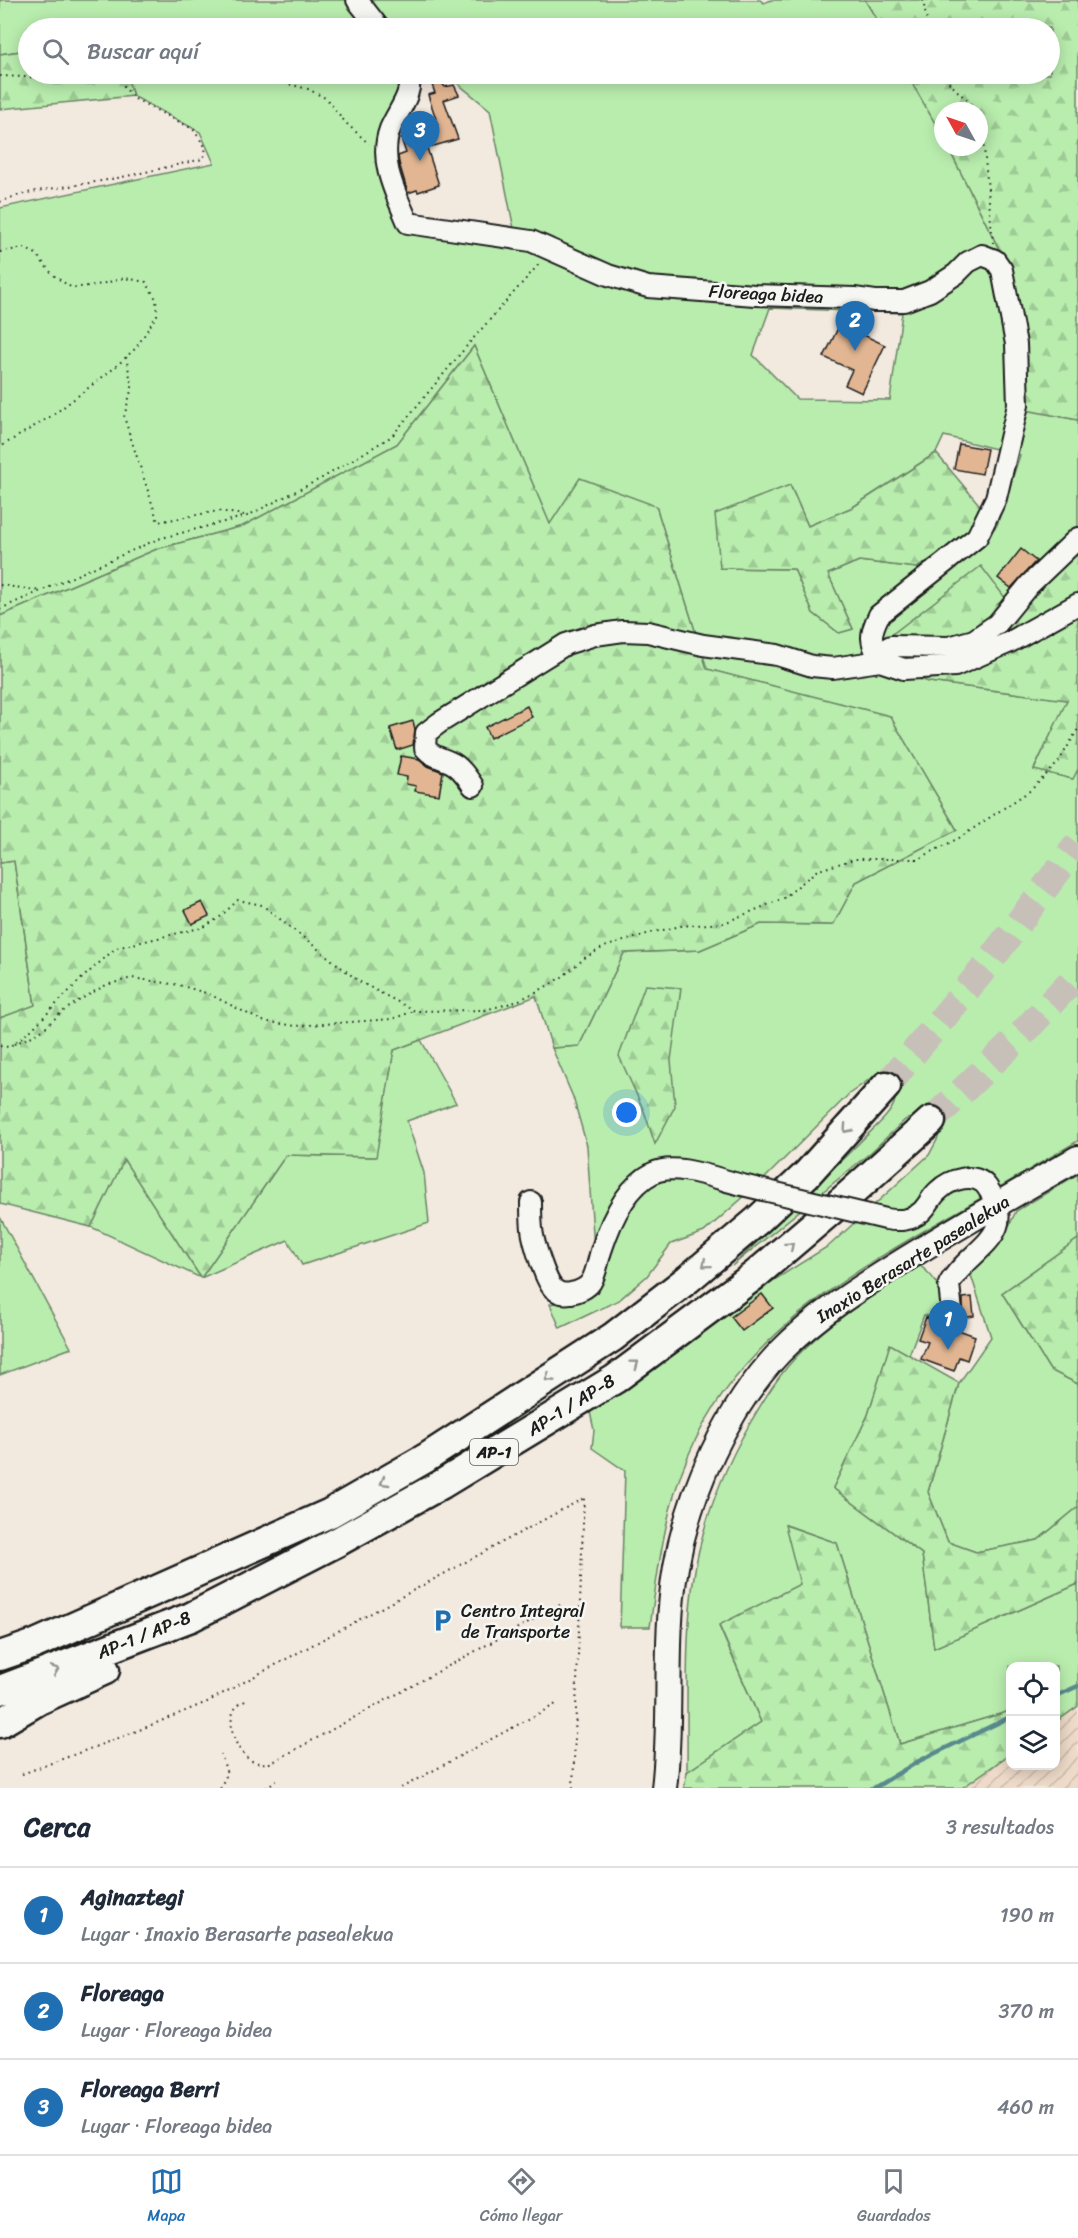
<!DOCTYPE html>
<html lang="es">
<meta charset="utf-8">
<style>
:root{--surface:#fff;--page:#f6f6f7;--text:#1f2937;--muted:#747a83;--line:#e0e1e3;--accent:#1f6fb2}
body{margin:0;font-family:Sriracha,sans-serif;background:var(--page);color:var(--text)}
.controls{position:absolute;right:18px;bottom:18px;display:grid;overflow:hidden;border-radius:12px;box-shadow:0 3px 15px #0003}
.controls button{width:54px;height:54px;display:grid;place-items:center;padding:0;border:0;border-bottom:2px solid var(--line);background:var(--surface);color:var(--text);font:30px sans-serif}
.compass{position:absolute;left:934px;top:102px;width:54px;height:54px;border-radius:50%;background:var(--surface);box-shadow:0 3px 15px #0003;rotate:310deg}
.you{position:absolute;left:627px;top:1113px;width:21px;height:21px;margin:-15px;border:4px solid #fff;border-radius:50%;background:#1a73e8;box-shadow:0 0 0 9px #1a73e833}
.badge{display:grid;place-items:center;width:39px;height:39px;border-radius:50%;background:var(--accent);color:#fff;font-size:20px;font-weight:700}
.pin{position:absolute;translate:-50% -50px;filter:drop-shadow(0 2px 3px #0008)}
.pin::after{content:'';position:absolute;top:32px;width:21px;height:18px;background:inherit;clip-path:polygon(0 0,100% 0,50% 100%)}
.list{margin:0;padding:0;list-style:none}
h2{display:flex;justify-content:space-between;align-items:center;height:78px;margin:0;padding:0 24px;font-size:26px}
h2 small{font-size:20px;font-weight:400;color:var(--muted)}
.list li{display:grid;grid-template-columns:39px 1fr auto;gap:18px;align-items:center;box-sizing:border-box;height:96px;padding:0 24px;border-top:2px solid var(--line)}
.list b{display:block;font-size:22px;white-space:nowrap}
.list p{margin:0;font-size:20px;white-space:nowrap;color:var(--muted)}
.list em{font-size:20px;font-style:normal;color:var(--muted)}
.icon{flex:none;width:33px;height:33px;fill:none;stroke:currentColor;stroke-width:2;stroke-linecap:round;stroke-linejoin:round}
.map{position:relative;flex:none;width:1078px;height:1788px;overflow:hidden}
.search{position:absolute;background:var(--surface);box-shadow:0 3px 15px #0003;left:18px;right:18px;top:18px;height:66px;display:flex;align-items:center;gap:15px;box-sizing:border-box;padding:0 21px;border-radius:33px;color:var(--muted);font-size:22px}
.sheet{height:366px;background:var(--surface)}
nav{display:flex;justify-content:space-around;align-items:center;box-sizing:border-box;height:84px;border-top:2px solid var(--line);background:var(--surface);font-size:16px;color:var(--muted)}
nav a{display:grid;justify-items:center;gap:3px}
nav .on{color:var(--accent)}
.map>svg:first-child{display:block}
</style>
<div class="map">
<svg width="1078" height="1788" viewBox="0 0 1078 1788">
<defs>
<pattern id="industrial-furrows" width="10" height="10" patternUnits="userSpaceOnUse" patternTransform="scale(1.5)"><rect width="10" height="10" fill="#eddac8"/><path d="M-1 1l2-2M0 10L10 0M9 11l2-2" fill="none" stroke="#cbbaab"/></pattern>
<pattern id="forest-firs" width="22" height="20" patternUnits="userSpaceOnUse" patternTransform="scale(1.5)"><rect width="22" height="20" fill="#b9edae"/><path d="M5 1l3.5 6h-7zM16 11l3.5 6h-7z" fill="#9ecb95"/></pattern>
</defs>
<rect width="100%" height="100%" fill="#f2e9df"/>
<filter id="ink" filterUnits="userSpaceOnUse"><feTurbulence type="fractalNoise" baseFrequency=".0167" numOctaves="2"/><feDisplacementMap in="SourceGraphic" scale="12" xChannelSelector="R" yChannelSelector="G"/><feConvolveMatrix kernelMatrix="1 2 1 2 8 2 1 2 1" color-interpolation-filters="sRGB"/></filter>
<g filter="url(#ink)">
<path fill="url(#industrial-furrows)" d="M1078 1706V1788H962L1010 1754V1766H1056V1722Z"/>
<path fill="#b9edae" stroke="#6a8465" stroke-width="1.5" fill-rule="evenodd" d="M0 0H760L764 3 771 0H865L882 28H28V50L0 54Z
M126 74H411L384 148 411 218 514 229 490 110 446 74H907L943 137V147H948L1001 253 1026 409 1078 420V553L1012 607 980 567 929 682 1068 700 1034 769 1072 779 1078 769V1141C1035 1166 992 1192 948 1217 845 1276 738 1340 689 1454 665 1508 658 1569 650 1627H620L625 1471 592 1448 594 1430 590 1412 679 1351 771 1282 830 1245 929 1155 938 1138V1128L917 1116 905 1120 870 1153 732 1266C775 1225 818 1184 860 1142 870 1131 892 1115 895 1100 897 1085 880 1081 870 1079L849 1094 765 1178 704 1232 671 1244 647 1276 619 1300 560 1328 550 1304 583 1297 594 1248 587 1146 573 1097 552 1048 579 1046 624 953 700 950 761 924 833 925 856 882 957 830 890 717 707 669 656 506 550 525 474 346 397 444 243 526 157 549 0 616V208L214 163 200 132 133 96ZM770 308 902 313 890 400 797 399 753 355ZM944 436 1020 455 997 525 972 554 963 538 917 568 859 561 828 574 853 629 839 633 813 613 794 569 720 568 790 485 808 526 853 507 936 453Z
M14 861 35 1006 0 1018V863Z
M421 1040 456 1103 407 1121 424 1173 429 1223 302 1265 288 1240 201 1278 91 1227 124 1159 201 1278 286 1155 375 1157 394 1050Z
M1078 1174V1239L1002 1293 1050 1370 1078 1384V1507L1038 1540 976 1552 948 1542 928 1492 959 1383 991 1337 969 1269 1003 1239 1016 1211Z
M0 1217 71 1348 0 1375Z
M919 1265C941 1281 944 1295 943 1320L924 1315 909 1355 890 1345 868 1415 833 1488 922 1554 934 1648 1078 1584V1687L1056 1697V1666H1010V1711L900 1744 837 1543 786 1525 801 1584 719 1626 761 1722 687 1772C688 1702 683 1619 699 1550 709 1506 727 1464 749 1425 764 1399 780 1372 802 1351 836 1317 879 1292 919 1265Z"/>
<path fill="url(#forest-firs)" stroke="#6a8465" stroke-width="1.5" d="M865 0H1078V420L1026 410 1001 253 948 147H979V111H943V137L907 74H1050V28H882Z
M28 50V74H126L133 96 0 109V54Z
M474 346 550 524 580 478 656 506 707 669 890 716 957 830 856 882 833 925 761 924 700 950 624 953 579 1046 552 1048 536 996 394 1050 376 1157 286 1155 201 1278 124 1160 91 1227 0 1204V1018L35 1005 14 861 0 863V616L157 549 243 526 397 444Z
M936 453 983 509 963 538 917 568 859 561 828 574 853 629 839 633 813 613 794 569 720 568 715 514 790 485 808 526 853 507Z
M1078 553V769L1073 779 1034 770 1067 700 929 682 902 674 882 642 981 566 1012 607Z
M645 985 681 988 671 1060 675 1106 655 1144 644 1111 619 1056Z
M1078 1239V1384L1050 1370 1002 1293Z
M890 1344 959 1383 928 1492 948 1542 976 1552 1038 1540 1078 1507V1584L934 1648 922 1554 833 1488 868 1415Z
M785 1525 837 1543 900 1744 1010 1711V1754L962 1788H684L687 1772 761 1722 719 1625 800 1584Z
M1078 1687V1706L1056 1722V1697Z"/>
<g fill="none" stroke-linecap="round" stroke-linejoin="round">
<path stroke="#598a8d" stroke-width="4.5" d="M1056 1696 1078 1686
M874 1788 919 1761 1010 1717"/>
</g>
<path fill="#e2b692" stroke="#1c1c1c" stroke-width="1.5" d="M428 74H434L445 87 454 85 459 95 444 100 458 139 427 148 439 185 418 192 417 190 408 193 399 163 398 156 406 153 401 138 438 125 428 95 435 93Z
M840 324 885 345 862 393 845 385 852 370 824 357Z
M959 444 987 449 982 474 954 469Z
M1021 549 1036 561 1011 588 998 578Z
M527 706 532 717 490 738 485 727Z
M413 721 415 729 413 745 397 750 390 728Z
M401 756 419 759 428 766 443 772 439 795 415 791 416 786 406 784 407 777 397 775Z
M202 902 209 916 192 924 185 910Z
M762 1294 773 1308 742 1331 731 1317Z
M972 1297 974 1316 963 1318V1298Z
M926 1317 938 1322 946 1330 956 1329 975 1336 967 1360 959 1357 954 1371 921 1359 928 1342 918 1339Z"/>
<g fill="none" stroke-linecap="round" stroke-linejoin="round">
<path stroke="#c7c0b8" stroke-width="28" stroke-dasharray="28 14" stroke-linecap="butt" d="M886 1086 986 966 1078 844
M931 1121 1019 1037 1078 974"/>
<defs>
<path id="minor" d="M357 0 379 28
M409 74C413 95 398 110 390 129 378 161 396 194 408 223L531 241 608 275 648 287 755 295 854 298 875 301H904L930 291 956 274 968 262 982 255 995 260 1002 270 1016 344 1018 405 996 498 977 537 879 615C869 635 870 641 880 661L904 669 955 666 1010 642 1078 604
M473 786C467 777 460 766 450 762 439 757 433 757 425 748L426 733 439 723 566 644 595 635 623 631 648 632 703 645 777 655 812 666 833 668 880 661 884 650 891 646 949 647 974 640 997 624 1029 585 1078 538
M531 1202C531 1211 531 1220 532 1229 533 1241 546 1283 554 1289 559 1294 565 1294 571 1293 578 1292 587 1288 591 1282 596 1274 598 1261 601 1251 610 1223 625 1187 653 1173 675 1162 715 1178 738 1184
M886 1219C899 1221 911 1221 921 1212 928 1206 931 1197 938 1191 950 1179 976 1171 987 1187 1022 1236 969 1248 949 1284L952 1312 950 1319"/>
<path id="major" d="M664 1788C673 1715 663 1640 676 1567 689 1492 727 1408 779 1353 816 1315 861 1287 906 1259 963 1224 1020 1191 1078 1158"/>
<path id="highway" d="M0 1656 35 1644 330 1513 426 1458 613 1337 688 1279 758 1220 807 1174 886 1086
M0 1690 191 1617 339 1541 442 1484 615 1379 755 1275 849 1195 931 1121
M0 1723 39 1700 105 1670"/>
</defs>
<use href="#minor" stroke="#1c1c1c" stroke-width="24"/>
<use href="#major" stroke="#1c1c1c" stroke-width="28"/>
<use href="#highway" stroke="#1c1c1c" stroke-width="33"/>
<path stroke="#1c1c1c" stroke-width="2" stroke-dasharray="1.5 4.5" stroke-linecap="butt" d="M923 0 928 28
M249 74 308 89 327 99 345 122 369 144
M940 74 972 105 974 111
M0 76 120 81 162 74
M979 129 984 148 993 243
M0 202C30 189 63 188 95 182 131 176 167 167 203 159L206 148 193 129 133 98 120 81
M0 252 24 248 36 254 53 275 72 288 97 285 125 278 146 282 156 299 157 315 136 348 113 369 53 415 0 447
M126 357 132 387 124 417 158 522 218 511 244 515
M0 585 41 591
M0 609 158 539 247 516 324 477 392 436 471 341 539 264
M14 1044 39 1033 62 1012 83 998 106 985 132 978 179 985 209 994 262 1021 296 1026 392 1019 414 1011
M0 1046 9 1047 31 1030 79 981 116 948 204 927 220 917 238 900 262 905 360 982 415 1011 485 1010 515 1002 540 990 562 977 586 957 604 947 650 933 681 926 724 923 784 898 816 871 854 859H918L959 838 1031 790 1058 763 1078 729
M245 1701C242 1703 239 1703 237 1706 224 1721 236 1753 252 1761 258 1764 264 1763 271 1763L560 1605
M22 1774 132 1733 207 1702 584 1498
M220 1788 227 1774 221 1754
M266 1788 276 1780
M401 1788 558 1703
M573 1788 584 1498"/>
<use href="#minor" stroke="#f6f6f2" stroke-width="20"/>
<use href="#major" stroke="#f6f6f2" stroke-width="24"/>
<use href="#highway" stroke="#f6f6f2" stroke-width="28"/>
<defs>
<path id="minor-bridge" d="M738 1184 886 1219"/>
</defs>
<use href="#minor-bridge" stroke="#1c1c1c" stroke-width="24" stroke-linecap="butt"/>
<use href="#minor-bridge" stroke="#f6f6f2" stroke-width="20"/>
</g>
<defs><path id="oneway-chevron" d="M-2-3.5L2.5 0L-2 3.5" fill="none" stroke-width="1.6" stroke-linecap="round" stroke-linejoin="round" transform="scale(1.5)"/></defs>
<g stroke="#949492">
<use href="#oneway-chevron" transform="translate(847 1129) rotate(132)"/>
<use href="#oneway-chevron" transform="translate(790 1246) rotate(-40)"/>
<use href="#oneway-chevron" transform="translate(706 1264) rotate(140)"/>
<use href="#oneway-chevron" transform="translate(635 1364) rotate(-37)"/>
<use href="#oneway-chevron" transform="translate(549 1378) rotate(147)"/>
<use href="#oneway-chevron" transform="translate(384 1482) rotate(150)"/>
<use href="#oneway-chevron" transform="translate(55 1670) rotate(-21)"/>
</g>
</g>
<defs>
<symbol id="parking-bare" viewBox="-9 -9 18 18"><path d="M-3.5-5.5H1a3.5 3.5 0 0 1 0 7H-1V5.5H-3.5ZM-1-3.4V-.6H.8a1.4 1.4 0 0 0 0-2.8Z" fill="#1f6fb2" stroke="#f6f6f2" stroke-width="2.5" paint-order="stroke"/></symbol>
</defs>
<g fill-rule="evenodd">
<use href="#parking-bare" x="426" y="1604" width="33" height="33"/>
</g>
<g text-anchor="middle" stroke-width="5" stroke-linejoin="round" paint-order="stroke">
<rect fill="#f6f6f2" stroke="#5d5d5c" stroke-width="1.5" x="470" y="1439" width="48" height="26" rx="4.5"/>
<g font-size="16" font-weight="bold" fill="#1c1c1c">
<text x="494" y="1458">AP-1</text>
</g>
<g font-size="18" fill="#1c1c1c" stroke="#f6f6f2">
<text transform="translate(766 294) rotate(3)" y="6">Floreaga bidea</text>
<text transform="translate(913 1259) rotate(-32)" y="6">Inaxio Berasarte pasealekua</text>
<text transform="translate(571 1405) rotate(-32)" y="6">AP-1 / AP-8</text>
<text transform="translate(144 1635) rotate(-22)" y="6">AP-1 / AP-8</text>
</g>
<g font-size="18" fill="#1c1c1c" stroke="#f6f6f2" text-anchor="start">
<text x="461" y="1617">Centro Integral<tspan x="461" dy="21">de Transporte</tspan></text>
</g>
</g>
</svg>
<div class="controls">
<button><svg class="icon" aria-label="locate" viewBox="0 0 24 24"><circle cx="12" cy="12" r="6"/><path d="M12 2v4M12 18v4M2 12h4M18 12h4"/></svg></button>
<button><svg class="icon" aria-label="layers" viewBox="0 0 24 24"><path d="M12 4l9 5-9 5-9-5zM3 14l9 5 9-5"/></svg></button>
</div>
<svg class="compass" viewBox="-18 -18 36 36"><path d="M0-13l5 13h-10z" fill="#e53935"/><path d="M0 13l5-13h-10z" fill="#747a83"/></svg>
<div class="you"></div>
<div class="pin badge" style="left:948px;top:1350px">1</div>
<div class="pin badge" style="left:855px;top:351px">2</div>
<div class="pin badge" style="left:420px;top:161px">3</div>
<div class="search"><svg class="icon" aria-label="search" viewBox="0 0 24 24"><circle cx="10" cy="10" r="6"/><path d="M15 15l6 6"/></svg>Buscar aquí</div>
</div>
<section class="sheet">
<h2>Cerca<small>3 resultados</small></h2>
<ul class="list">
<li><span class="badge">1</span><div><b>Aginaztegi</b><p>Lugar · Inaxio Berasarte pasealekua</p></div><em>190 m</em></li>
<li><span class="badge">2</span><div><b>Floreaga</b><p>Lugar · Floreaga bidea</p></div><em>370 m</em></li>
<li><span class="badge">3</span><div><b>Floreaga Berri</b><p>Lugar · Floreaga bidea</p></div><em>460 m</em></li>
</ul>
</section>
<nav>
<a class="on"><svg class="icon" aria-label="map" viewBox="0 0 24 24"><path d="M3 6l6-2 6 2 6-2v14l-6 2-6-2-6 2zM9 4v14M15 6v14"/></svg>Mapa</a>
<a><svg class="icon" aria-label="directions" viewBox="0 0 24 24"><path d="M12 3l9 9-9 9-9-9zM9 14v-3h6M13 9l2 2-2 2"/></svg>Cómo llegar</a>
<a><svg class="icon" aria-label="saved" viewBox="0 0 24 24"><path d="M7 4h10v16l-5-4-5 4z"/></svg>Guardados</a>
</nav>
